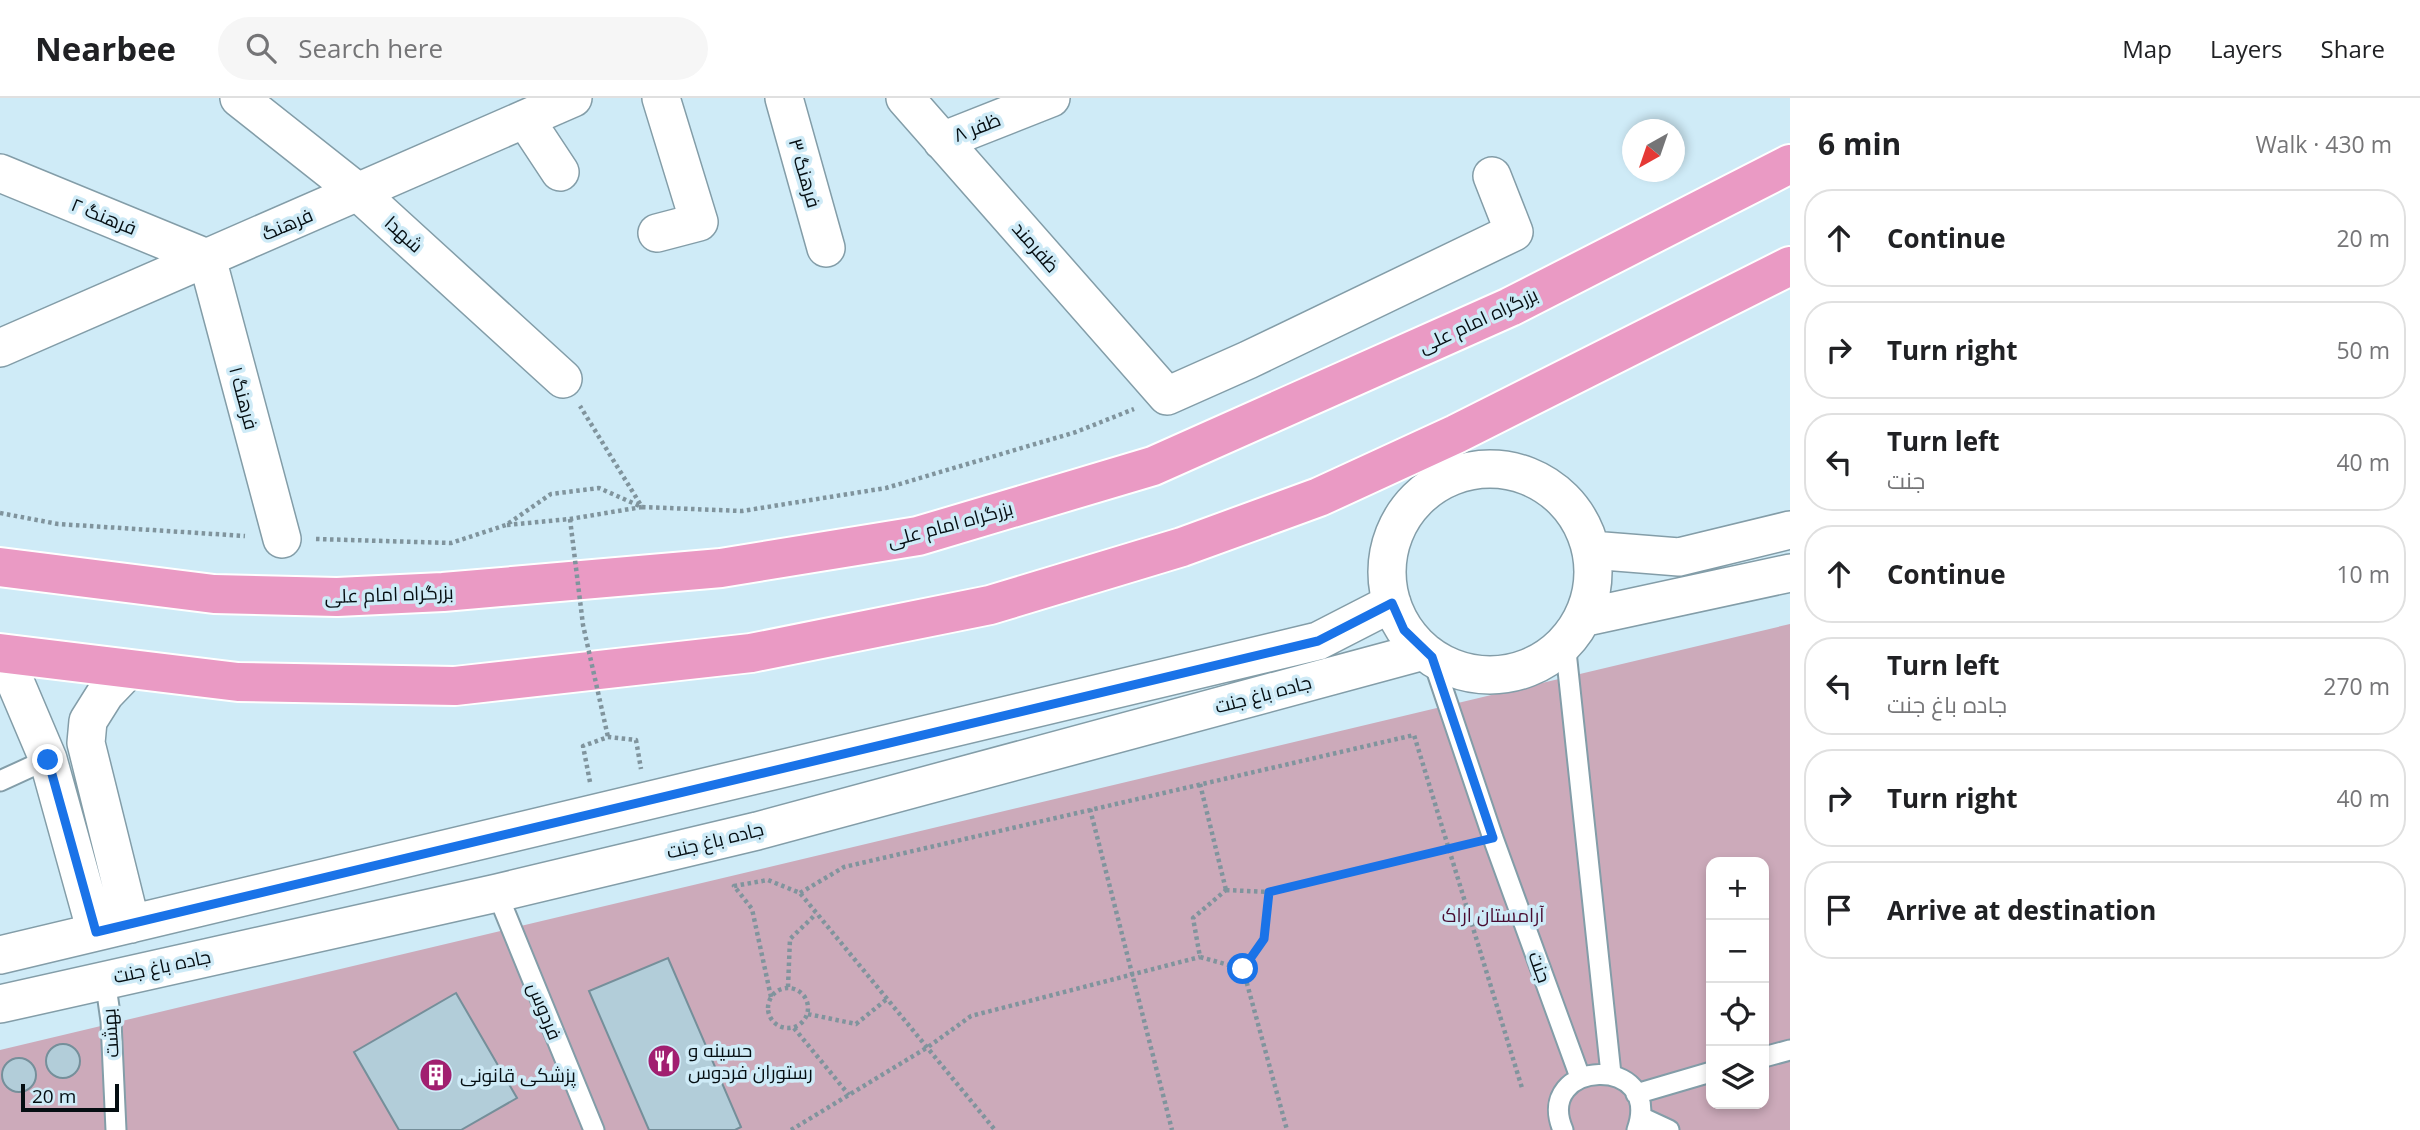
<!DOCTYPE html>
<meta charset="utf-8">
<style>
:root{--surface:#fff;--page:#f6f6f6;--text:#202124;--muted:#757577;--line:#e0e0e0}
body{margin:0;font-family:"Open Sans",Cairo,sans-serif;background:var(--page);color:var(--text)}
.controls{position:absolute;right:21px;bottom:21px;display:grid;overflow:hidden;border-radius:14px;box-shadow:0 4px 10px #0003}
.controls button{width:63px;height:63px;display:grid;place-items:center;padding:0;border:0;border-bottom:2px solid var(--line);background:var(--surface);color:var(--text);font:35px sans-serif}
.compass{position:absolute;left:1622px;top:21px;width:63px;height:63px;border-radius:50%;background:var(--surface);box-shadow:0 4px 10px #0003;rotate:220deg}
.scale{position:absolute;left:21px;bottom:18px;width:98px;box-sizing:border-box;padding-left:7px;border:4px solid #050e12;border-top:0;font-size:19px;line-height:24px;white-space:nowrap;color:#050e12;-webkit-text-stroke:5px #cfebf7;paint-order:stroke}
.stop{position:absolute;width:21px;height:21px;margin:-16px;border:5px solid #1a73e8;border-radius:50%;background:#fff}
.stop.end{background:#1a73e8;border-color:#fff;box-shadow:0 2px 7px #0008}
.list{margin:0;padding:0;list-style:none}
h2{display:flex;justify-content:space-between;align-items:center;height:91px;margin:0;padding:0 28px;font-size:30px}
h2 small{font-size:23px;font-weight:400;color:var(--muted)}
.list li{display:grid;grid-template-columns:46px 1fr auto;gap:21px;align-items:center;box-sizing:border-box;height:98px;margin:0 14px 14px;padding:0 14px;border:2px solid var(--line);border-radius:28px}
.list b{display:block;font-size:26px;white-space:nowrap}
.list p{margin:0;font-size:23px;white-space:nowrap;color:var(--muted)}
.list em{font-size:23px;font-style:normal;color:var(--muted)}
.icon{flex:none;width:38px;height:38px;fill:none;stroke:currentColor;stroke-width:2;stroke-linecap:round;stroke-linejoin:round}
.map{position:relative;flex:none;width:1790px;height:1032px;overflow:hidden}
header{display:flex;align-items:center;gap:42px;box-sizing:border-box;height:98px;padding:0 35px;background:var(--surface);border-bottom:2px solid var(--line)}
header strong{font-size:33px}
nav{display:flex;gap:38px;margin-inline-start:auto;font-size:24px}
.search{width:490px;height:63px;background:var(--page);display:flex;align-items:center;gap:18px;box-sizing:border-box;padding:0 24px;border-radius:38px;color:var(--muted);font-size:26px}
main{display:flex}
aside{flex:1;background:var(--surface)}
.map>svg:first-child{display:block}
</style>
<header>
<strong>Nearbee</strong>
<div class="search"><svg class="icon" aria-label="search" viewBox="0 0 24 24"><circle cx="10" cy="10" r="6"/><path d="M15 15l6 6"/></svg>Search here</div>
<nav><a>Map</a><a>Layers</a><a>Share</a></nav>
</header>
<main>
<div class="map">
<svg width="1790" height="1032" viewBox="0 0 1790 1032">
<rect width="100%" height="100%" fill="#cfebf7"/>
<path fill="#ccaaba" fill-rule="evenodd" d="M1790 526V1032H0V952ZM1711 764H1764V1006H1711Z"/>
<path fill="#b2cdd9" stroke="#758f9a" stroke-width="2" d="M668 860 741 1029 735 1032H649L589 893Z
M456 895 517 1000 461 1032H399L354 954Z
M46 963a17 17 0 1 1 34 0a17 17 0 1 1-34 0Z
M2 977a17 17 0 1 1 34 0a17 17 0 1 1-34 0Z"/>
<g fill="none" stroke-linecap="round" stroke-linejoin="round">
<defs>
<path id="service" d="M1565 544 1611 976
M1432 559 1493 740 1580 979
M0 683 48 661
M497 795 594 1032
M105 881 111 923 116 1032
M1764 959 1790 952
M1636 996 1711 974
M1641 1019 1669 1032
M1563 1032C1533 961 1664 955 1637 1032"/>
<path id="minor" d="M239 0 359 95 563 281
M784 0 826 150
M905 0 1167 298 1248 262 1514 134 1492 78
M525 21 560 74
M942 43 1051 0
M0 75 207 160 282 441
M657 135 699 124 661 0
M0 250 573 0
M1387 474a103 103 0 1 1 206 0a103 103 0 1 1-206 0Z
M1591 452 1679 459 1790 432
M1582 520 1790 475
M3 555 48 661 96 834
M129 571 105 596 88 623 86 645 131 826
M0 857 1318 543 1392 505
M0 906 497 795 757 733 1424 553"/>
<path id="trunk" d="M0 469 214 496 337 499 443 494 721 470 918 438 1153 368 1510 209 1790 66
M0 555 238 584 455 588 751 555 990 507 1182 449 1319 399 1456 336 1790 168"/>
</defs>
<use href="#service" stroke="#839da8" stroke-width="23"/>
<use href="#minor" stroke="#839da8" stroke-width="40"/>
<use href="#trunk" stroke="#fff" stroke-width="42"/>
<path stroke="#80949d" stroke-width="4.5" stroke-dasharray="3.5 3.5" stroke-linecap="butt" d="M0 415 58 426 245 438
M507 427 570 421 642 409 580 308
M316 441 451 445 506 427 551 396 599 390 642 409 742 413 886 390 1076 334 1134 311
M590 684 583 648 608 639 636 642 641 671
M1200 686 1226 792
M1090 711 1172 1032
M1226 792 1269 794 1264 841 1243 871 1200 859 1193 820Z
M1269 794 1469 746
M800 795 844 769 1414 637 1522 990
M1243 871 1287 1032
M788 889 790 841 816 816
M768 910a20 20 0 1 1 40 0a20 20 0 1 1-40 0Z
M771 899 752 811 734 788 768 782 800 795 995 1032
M808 916 856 926 887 901
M794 930 849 997
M791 1032 928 949 971 918 1200 859"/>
<use href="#service" stroke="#fff" stroke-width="19"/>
<use href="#minor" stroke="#fff" stroke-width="37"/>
<use href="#trunk" stroke="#ea9ac4" stroke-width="38"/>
<path stroke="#80949d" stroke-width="4.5" stroke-dasharray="3.5 3.5" stroke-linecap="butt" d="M570 421 583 527 608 639"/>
</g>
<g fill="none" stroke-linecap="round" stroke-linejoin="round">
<path stroke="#1a73e8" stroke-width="9" d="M48 662 96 834 1318 543 1392 505 1404 532 1432 559 1493 740 1269 794 1264 841 1243 871"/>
</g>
<defs>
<symbol id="restaurant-disc" viewBox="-11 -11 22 22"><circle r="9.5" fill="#a11f70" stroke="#cfebf7"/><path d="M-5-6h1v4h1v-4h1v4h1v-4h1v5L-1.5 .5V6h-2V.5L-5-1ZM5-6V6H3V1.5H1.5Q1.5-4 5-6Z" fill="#fff"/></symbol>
<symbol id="building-disc" viewBox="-11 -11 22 22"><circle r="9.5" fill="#a11f70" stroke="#cfebf7"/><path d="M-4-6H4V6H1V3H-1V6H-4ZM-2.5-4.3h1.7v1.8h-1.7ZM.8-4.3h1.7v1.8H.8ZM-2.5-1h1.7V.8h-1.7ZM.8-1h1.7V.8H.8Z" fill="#fff"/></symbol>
</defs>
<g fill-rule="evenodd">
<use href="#restaurant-disc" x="645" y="944" width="38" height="38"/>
<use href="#building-disc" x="417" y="958" width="38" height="38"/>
</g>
<g text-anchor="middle" stroke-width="7" stroke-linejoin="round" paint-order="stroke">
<g font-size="19" fill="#050e12" stroke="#cfebf7">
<text transform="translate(977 29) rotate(-21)" y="7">ظفر ۸</text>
<text transform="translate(805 75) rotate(74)" y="7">فرهنگ ۳</text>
<text transform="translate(104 118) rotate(22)" y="7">فرهنگ ۲</text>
<text transform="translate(287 126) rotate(-23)" y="7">فرهنگ</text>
<text transform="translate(404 136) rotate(42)" y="7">شهدا</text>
<text transform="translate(1036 149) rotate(49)" y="7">ظفرمند</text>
<text transform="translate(1478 222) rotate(-25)" y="7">بزرگراه امام علی</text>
<text transform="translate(244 300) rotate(75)" y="7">فرهنگ ۱</text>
<text transform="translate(950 426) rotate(-15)" y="7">بزرگراه امام علی</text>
<text transform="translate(389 496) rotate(-2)" y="7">بزرگراه امام علی</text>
<text transform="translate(1263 596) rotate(-15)" y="7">جاده باغ جنت</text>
<text transform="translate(715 742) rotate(-14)" y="7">جاده باغ جنت</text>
<text transform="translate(162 868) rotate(-12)" y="7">جاده باغ جنت</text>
<text transform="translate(1540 869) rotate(70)" y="7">جنت</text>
<text transform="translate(545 913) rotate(68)" y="7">فردوس</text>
<text transform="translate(110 935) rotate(-94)" y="7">بهشت</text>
</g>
<g font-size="19" fill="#490c31" stroke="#cfebf7">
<text x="1493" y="824">آرامستان اراک</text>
</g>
<g font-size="19" fill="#050e12" stroke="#cfebf7" text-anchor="start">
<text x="688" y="959">حسینه و<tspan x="688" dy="22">رستوران فردوس</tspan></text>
<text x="460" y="984">پزشکی قانونی</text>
</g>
</g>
</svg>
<div class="controls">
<button>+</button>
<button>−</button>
<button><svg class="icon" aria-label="locate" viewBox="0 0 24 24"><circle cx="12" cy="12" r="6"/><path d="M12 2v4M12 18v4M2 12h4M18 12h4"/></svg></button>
<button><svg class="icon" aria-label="layers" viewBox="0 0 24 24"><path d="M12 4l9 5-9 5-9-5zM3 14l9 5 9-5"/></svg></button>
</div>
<svg class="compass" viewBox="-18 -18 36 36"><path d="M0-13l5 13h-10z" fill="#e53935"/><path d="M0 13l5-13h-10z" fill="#757577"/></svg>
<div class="scale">20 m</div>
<div class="stop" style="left:1243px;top:871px"></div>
<div class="stop end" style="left:48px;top:662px"></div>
</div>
<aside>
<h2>6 min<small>Walk · 430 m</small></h2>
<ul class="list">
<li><svg class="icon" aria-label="ahead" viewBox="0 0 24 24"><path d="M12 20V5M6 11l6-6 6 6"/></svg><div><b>Continue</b></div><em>20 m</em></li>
<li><svg class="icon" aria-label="right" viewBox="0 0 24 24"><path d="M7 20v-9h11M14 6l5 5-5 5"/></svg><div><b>Turn right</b></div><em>50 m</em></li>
<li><svg class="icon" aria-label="left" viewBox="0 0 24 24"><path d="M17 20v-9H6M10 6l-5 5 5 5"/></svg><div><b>Turn left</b><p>جنت</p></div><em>40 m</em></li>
<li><svg class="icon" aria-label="ahead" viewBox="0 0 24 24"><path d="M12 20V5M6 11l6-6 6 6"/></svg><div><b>Continue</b></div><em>10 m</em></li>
<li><svg class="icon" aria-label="left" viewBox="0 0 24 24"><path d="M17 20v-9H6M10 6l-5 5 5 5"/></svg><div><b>Turn left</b><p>جاده باغ جنت</p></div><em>270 m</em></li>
<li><svg class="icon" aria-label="right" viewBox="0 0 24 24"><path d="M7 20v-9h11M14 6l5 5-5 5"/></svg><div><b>Turn right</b></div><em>40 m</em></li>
<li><svg class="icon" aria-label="arrive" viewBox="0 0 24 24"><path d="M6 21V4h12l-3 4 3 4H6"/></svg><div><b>Arrive at destination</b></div></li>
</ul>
</aside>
</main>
